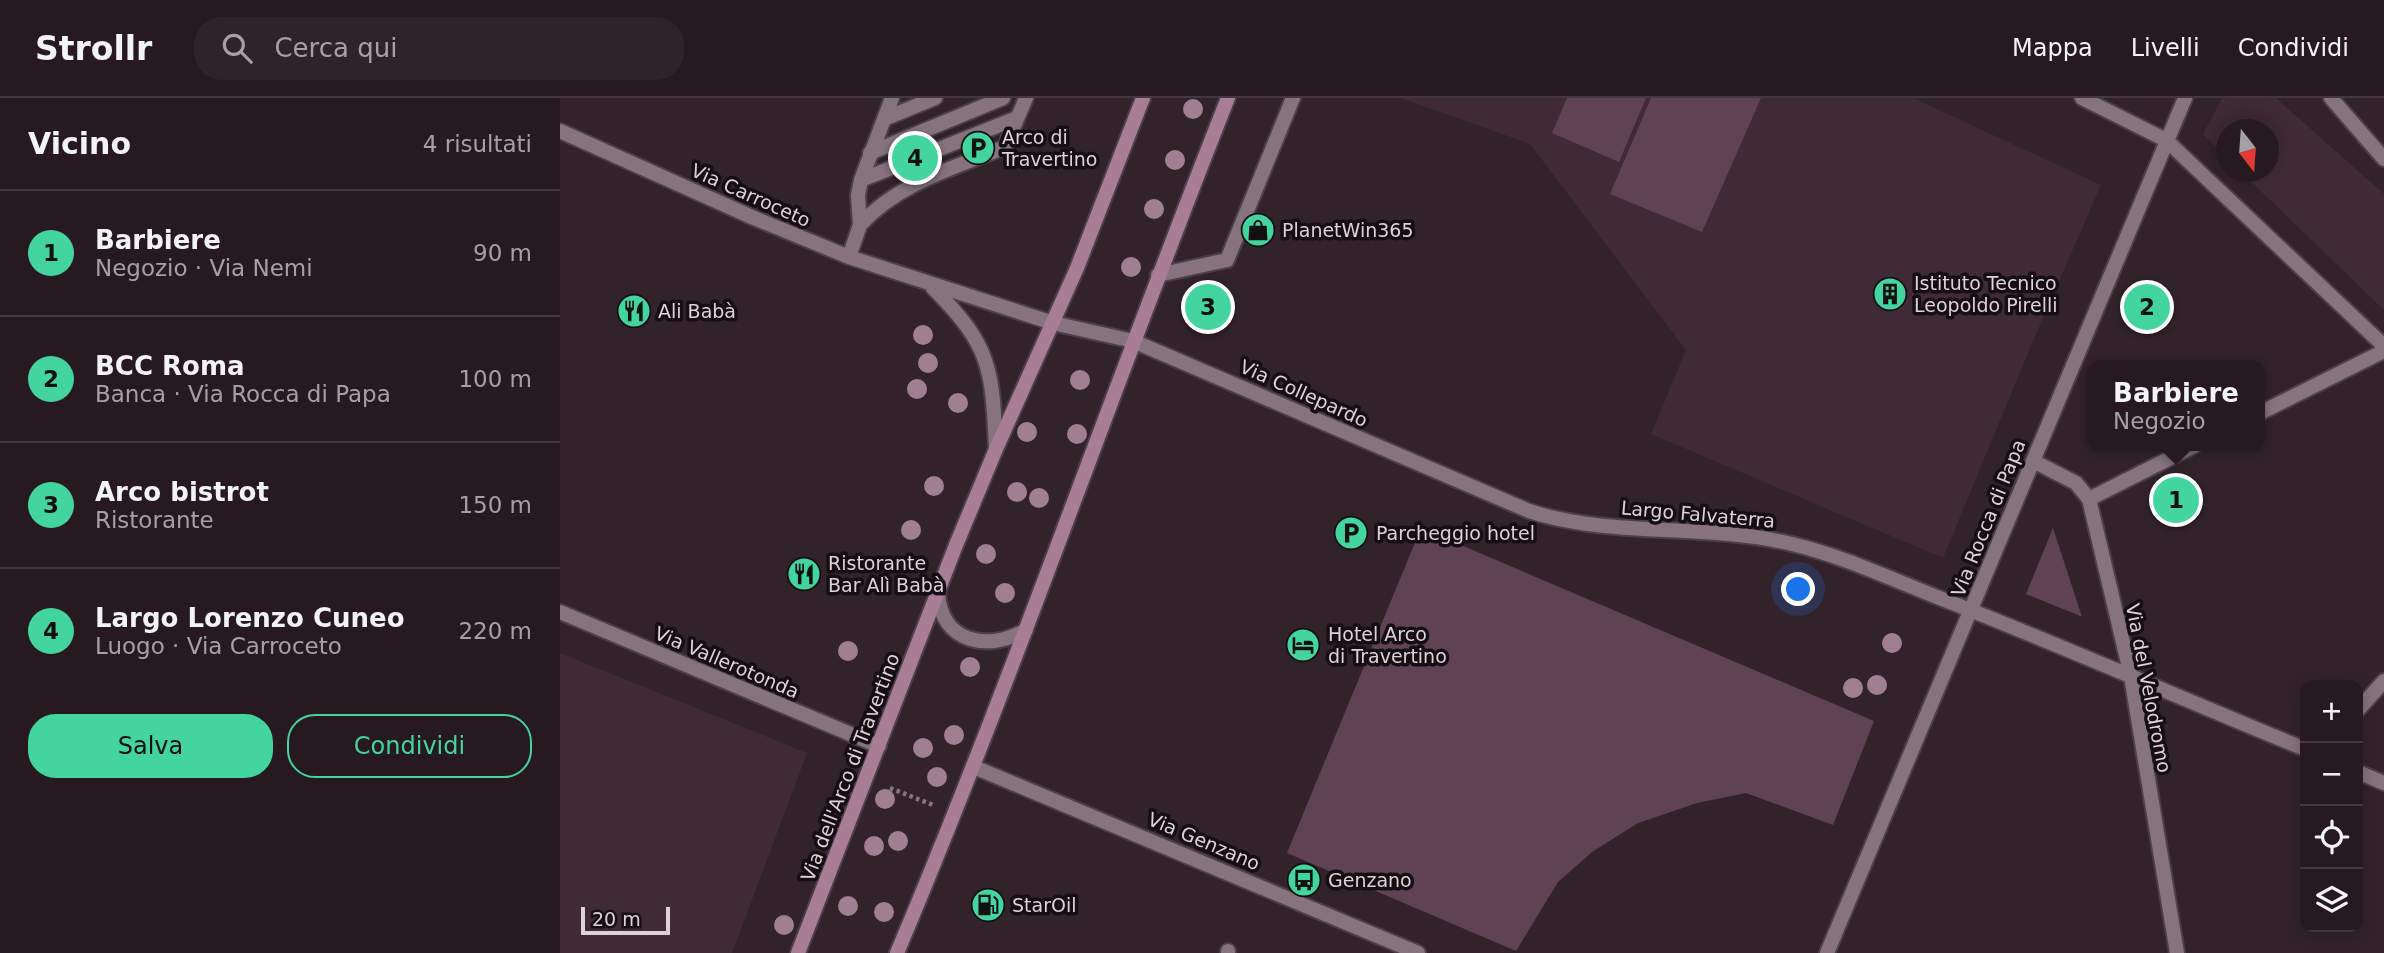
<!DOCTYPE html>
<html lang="it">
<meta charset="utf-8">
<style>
:root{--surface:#261a20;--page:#2e2329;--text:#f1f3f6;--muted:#a4a1a5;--line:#42383e;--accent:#43d4a0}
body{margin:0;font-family:"DejaVu Sans",sans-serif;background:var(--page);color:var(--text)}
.controls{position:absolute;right:21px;bottom:21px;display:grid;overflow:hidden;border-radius:14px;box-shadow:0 4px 18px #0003}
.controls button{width:63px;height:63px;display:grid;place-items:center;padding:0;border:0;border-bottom:2px solid var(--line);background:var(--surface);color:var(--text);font:35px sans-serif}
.compass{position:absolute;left:1656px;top:21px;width:63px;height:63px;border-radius:50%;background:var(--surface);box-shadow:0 4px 18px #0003;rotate:163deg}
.scale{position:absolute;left:21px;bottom:18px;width:89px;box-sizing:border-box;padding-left:7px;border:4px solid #ddd2d8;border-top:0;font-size:19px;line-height:24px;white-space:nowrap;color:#ddd2d8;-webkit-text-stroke:5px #150e12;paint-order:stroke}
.you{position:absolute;left:1239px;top:492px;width:24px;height:24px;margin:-18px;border:5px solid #fff;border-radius:50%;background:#1a73e8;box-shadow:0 0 0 10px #1a73e833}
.badge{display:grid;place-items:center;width:46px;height:46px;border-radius:50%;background:var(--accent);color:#111;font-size:23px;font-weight:700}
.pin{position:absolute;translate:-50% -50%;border:4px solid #fff;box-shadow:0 2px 7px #0006}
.popup{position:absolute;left:1527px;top:262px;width:178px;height:91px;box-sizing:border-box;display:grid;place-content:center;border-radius:14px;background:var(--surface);filter:drop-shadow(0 2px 5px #0005);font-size:23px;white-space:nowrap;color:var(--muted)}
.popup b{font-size:26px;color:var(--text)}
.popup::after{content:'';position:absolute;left:50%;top:100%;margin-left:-14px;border:14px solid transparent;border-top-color:var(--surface)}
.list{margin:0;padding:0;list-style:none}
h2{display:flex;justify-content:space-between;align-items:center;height:91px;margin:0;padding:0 28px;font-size:30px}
h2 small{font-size:23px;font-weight:400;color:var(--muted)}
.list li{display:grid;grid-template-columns:46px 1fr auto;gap:21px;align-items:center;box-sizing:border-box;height:126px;padding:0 28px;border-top:2px solid var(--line)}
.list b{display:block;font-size:26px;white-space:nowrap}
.list p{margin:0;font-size:23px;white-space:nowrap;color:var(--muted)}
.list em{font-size:23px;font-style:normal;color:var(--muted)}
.actions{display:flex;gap:14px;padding:21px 28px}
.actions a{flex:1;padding:16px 0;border:2px solid var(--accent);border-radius:28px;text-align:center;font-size:24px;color:var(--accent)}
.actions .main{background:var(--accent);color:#111}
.icon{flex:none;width:38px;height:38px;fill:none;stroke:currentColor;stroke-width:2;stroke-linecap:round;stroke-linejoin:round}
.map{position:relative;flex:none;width:1824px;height:855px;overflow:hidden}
header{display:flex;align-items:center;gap:42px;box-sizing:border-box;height:98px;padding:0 35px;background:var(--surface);border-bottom:2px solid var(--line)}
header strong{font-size:33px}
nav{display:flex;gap:38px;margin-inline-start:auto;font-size:24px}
.search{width:490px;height:63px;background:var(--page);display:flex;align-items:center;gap:18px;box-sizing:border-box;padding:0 24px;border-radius:28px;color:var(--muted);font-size:26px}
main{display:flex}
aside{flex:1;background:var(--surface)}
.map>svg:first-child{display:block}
</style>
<header>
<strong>Strollr</strong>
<div class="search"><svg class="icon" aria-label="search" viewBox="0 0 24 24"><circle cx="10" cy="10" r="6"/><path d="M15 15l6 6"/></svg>Cerca qui</div>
<nav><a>Mappa</a><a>Livelli</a><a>Condividi</a></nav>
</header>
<main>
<aside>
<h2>Vicino<small>4 risultati</small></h2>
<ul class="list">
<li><span class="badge">1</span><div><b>Barbiere</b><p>Negozio · Via Nemi</p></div><em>90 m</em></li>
<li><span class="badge">2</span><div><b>BCC Roma</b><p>Banca · Via Rocca di Papa</p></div><em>100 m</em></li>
<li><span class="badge">3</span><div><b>Arco bistrot</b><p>Ristorante</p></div><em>150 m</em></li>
<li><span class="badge">4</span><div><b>Largo Lorenzo Cuneo</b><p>Luogo · Via Carroceto</p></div><em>220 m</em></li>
</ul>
<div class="actions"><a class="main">Salva</a><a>Condividi</a></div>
</aside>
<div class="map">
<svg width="1824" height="855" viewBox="0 0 1824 855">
<rect width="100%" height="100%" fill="#32232b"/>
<path fill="#3f2a36" d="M841 0H1353L1541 87 1473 243 1383 460 1091 336 1126 252 970 46Z
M1662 0H1716L1824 96V212L1681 74H1708V32H1666V59L1643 36Z
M0 555 247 655 172 855H0Z"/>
<path fill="#604353" d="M1007 0H1086L1059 64 992 35Z
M1091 0H1201L1142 134 1050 96Z
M861 430 1314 623 1273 727 1186 695 1137 705 1078 725 1032 754 998 784 956 853 727 755Z
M1493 430 1522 519H1523L1466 496Z"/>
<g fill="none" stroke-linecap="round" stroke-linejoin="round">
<defs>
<path id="lane" d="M324 21 375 0
M310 55 443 0
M301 82 457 20
M300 127C338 85 394 70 445 49L466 0
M289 159 300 127 298 97 301 82 332 0
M598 177 667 162 733 0"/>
<path id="street" d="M1522 0 1606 42 1824 248
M1771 0 1824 61
M0 33 194 120 289 159 493 225 573 243 969 413C1051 440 1147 425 1232 446 1282 458 1329 480 1377 499 1501 547 1622 601 1745 651
M373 190C432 249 432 271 436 351
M1700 315 1824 253
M1473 363 1516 385 1529 401 1571 578 1617 855
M1529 401 1634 348
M378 496C382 545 428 554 466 532
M0 514 319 648
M1798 612 1824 583
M414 669 858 855
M1798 674 1824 685
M668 855V853
M1267 855 1625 0"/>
<path id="secondary" d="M238 855 396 447 436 351 517 170 583 0
M337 855C456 573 555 284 668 0"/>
</defs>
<use href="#lane" stroke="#4d3f47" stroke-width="18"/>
<use href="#street" stroke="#4d3f47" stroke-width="18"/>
<use href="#secondary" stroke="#4d3f47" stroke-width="18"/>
<path stroke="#84777e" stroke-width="4.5" stroke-dasharray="3.5 3.5" stroke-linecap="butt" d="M330 690 373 707"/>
<use href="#lane" stroke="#86737d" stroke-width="14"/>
<use href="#street" stroke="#86737d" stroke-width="14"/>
<use href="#secondary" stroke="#a87d95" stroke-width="14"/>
</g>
<g fill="#a07f91">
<circle cx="633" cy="11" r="10"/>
<circle cx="615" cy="62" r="10"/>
<circle cx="594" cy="111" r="10"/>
<circle cx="571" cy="169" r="10"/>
<circle cx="363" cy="237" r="10"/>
<circle cx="368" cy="265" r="10"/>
<circle cx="520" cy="282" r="10"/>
<circle cx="357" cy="291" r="10"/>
<circle cx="398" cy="305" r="10"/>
<circle cx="467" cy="334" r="10"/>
<circle cx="517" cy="336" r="10"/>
<circle cx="374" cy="388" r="10"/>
<circle cx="457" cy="394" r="10"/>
<circle cx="479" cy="400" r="10"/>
<circle cx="351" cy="432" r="10"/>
<circle cx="426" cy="456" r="10"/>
<circle cx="445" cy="495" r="10"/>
<circle cx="1332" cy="545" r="10"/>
<circle cx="288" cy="553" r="10"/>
<circle cx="410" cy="569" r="10"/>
<circle cx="1317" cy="587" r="10"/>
<circle cx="1293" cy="590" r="10"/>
<circle cx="394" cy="637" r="10"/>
<circle cx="363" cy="650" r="10"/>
<circle cx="377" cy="679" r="10"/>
<circle cx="325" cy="701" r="10"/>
<circle cx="338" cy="743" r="10"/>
<circle cx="314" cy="748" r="10"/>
<circle cx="288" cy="808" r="10"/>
<circle cx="324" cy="814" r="10"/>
<circle cx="224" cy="827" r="10"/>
</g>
<defs>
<symbol id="parking-disc" viewBox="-11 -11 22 22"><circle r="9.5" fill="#43d4a0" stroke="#150e12"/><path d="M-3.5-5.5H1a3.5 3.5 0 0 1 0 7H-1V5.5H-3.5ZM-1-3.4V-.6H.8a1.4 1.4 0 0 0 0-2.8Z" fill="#111"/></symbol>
<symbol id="shop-disc" viewBox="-11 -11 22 22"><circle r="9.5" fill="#43d4a0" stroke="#150e12"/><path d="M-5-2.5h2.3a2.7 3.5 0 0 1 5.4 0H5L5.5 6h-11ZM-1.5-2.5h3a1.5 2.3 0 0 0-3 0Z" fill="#111"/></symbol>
<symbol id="building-disc" viewBox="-11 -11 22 22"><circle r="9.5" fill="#43d4a0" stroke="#150e12"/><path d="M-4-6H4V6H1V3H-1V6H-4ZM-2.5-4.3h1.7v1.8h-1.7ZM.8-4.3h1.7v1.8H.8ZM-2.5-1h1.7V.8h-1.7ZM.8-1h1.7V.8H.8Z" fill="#111"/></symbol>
<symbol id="restaurant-disc" viewBox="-11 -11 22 22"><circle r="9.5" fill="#43d4a0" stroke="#150e12"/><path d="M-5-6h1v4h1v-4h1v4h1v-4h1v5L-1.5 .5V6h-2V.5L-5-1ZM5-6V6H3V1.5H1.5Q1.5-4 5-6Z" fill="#111"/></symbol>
<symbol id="hotel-disc" viewBox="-11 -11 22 22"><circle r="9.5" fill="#43d4a0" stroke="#150e12"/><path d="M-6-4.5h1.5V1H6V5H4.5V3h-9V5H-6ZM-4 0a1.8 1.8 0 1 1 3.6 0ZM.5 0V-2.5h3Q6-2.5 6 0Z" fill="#111"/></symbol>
<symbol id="bus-disc" viewBox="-11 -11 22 22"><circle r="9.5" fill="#43d4a0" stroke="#150e12"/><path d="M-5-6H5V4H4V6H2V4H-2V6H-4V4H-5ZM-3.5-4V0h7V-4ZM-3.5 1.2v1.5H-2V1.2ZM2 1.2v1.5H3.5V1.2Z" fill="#111"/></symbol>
<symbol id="fuel-disc" viewBox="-11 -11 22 22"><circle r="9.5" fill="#43d4a0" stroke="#150e12"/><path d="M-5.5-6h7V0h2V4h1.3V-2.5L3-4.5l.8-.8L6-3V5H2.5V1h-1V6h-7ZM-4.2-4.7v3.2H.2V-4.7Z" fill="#111"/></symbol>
</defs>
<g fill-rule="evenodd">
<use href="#parking-disc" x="399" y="31" width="38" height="38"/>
<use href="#shop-disc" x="679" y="113" width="38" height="38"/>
<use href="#building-disc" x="1311" y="177" width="38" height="38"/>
<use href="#restaurant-disc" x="55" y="194" width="38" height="38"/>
<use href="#parking-disc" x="772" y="416" width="38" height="38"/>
<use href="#restaurant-disc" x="225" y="457" width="38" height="38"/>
<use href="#hotel-disc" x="724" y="528" width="38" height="38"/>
<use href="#bus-disc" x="725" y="763" width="38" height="38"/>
<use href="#fuel-disc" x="409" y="788" width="38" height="38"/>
</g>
<g text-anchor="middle" stroke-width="7" stroke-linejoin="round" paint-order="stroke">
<g font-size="19" fill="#ddd2d8" stroke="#150e12" text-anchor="start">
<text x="442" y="46">Arco di<tspan x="442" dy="22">Travertino</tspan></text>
<text x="722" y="139">PlanetWin365</text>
<text x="1354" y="192">Istituto Tecnico<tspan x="1354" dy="22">Leopoldo Pirelli</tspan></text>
<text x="98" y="220">Ali Babà</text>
<text x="816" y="442">Parcheggio hotel</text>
<text x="268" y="472">Ristorante<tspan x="268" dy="22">Bar Alì Babà</tspan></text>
<text x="768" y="543">Hotel Arco<tspan x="768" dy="22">di Travertino</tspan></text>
<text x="768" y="789">Genzano</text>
<text x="452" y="814">StarOil</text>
</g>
<g font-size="19" fill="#ddd2d8" stroke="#150e12">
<text transform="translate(191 97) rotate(24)" y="7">Via Carroceto</text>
<text transform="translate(744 295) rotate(24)" y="7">Via Collepardo</text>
<text transform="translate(1138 416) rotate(5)" y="7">Largo Falvaterra</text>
<text transform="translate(1428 420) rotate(-68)" y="7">Via Rocca di Papa</text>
<text transform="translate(167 564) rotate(23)" y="7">Via Vallerotonda</text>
<text transform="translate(1589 590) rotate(79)" y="7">Via del Velodromo</text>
<text transform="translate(290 669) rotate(-69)" y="7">Via dell'Arco di Travertino</text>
<text transform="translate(644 743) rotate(23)" y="7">Via Genzano</text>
</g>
</g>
</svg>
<div class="controls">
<button>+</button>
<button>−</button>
<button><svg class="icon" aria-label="locate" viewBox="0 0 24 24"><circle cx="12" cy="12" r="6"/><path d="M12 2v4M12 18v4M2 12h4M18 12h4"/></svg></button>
<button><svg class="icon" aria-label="layers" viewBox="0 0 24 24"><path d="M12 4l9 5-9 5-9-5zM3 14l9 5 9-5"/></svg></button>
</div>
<svg class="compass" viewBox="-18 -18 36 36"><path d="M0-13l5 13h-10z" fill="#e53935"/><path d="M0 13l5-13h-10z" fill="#a4a1a5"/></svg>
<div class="scale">20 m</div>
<div class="you"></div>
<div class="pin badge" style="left:1616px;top:402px">1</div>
<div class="popup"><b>Barbiere</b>Negozio</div>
<div class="pin badge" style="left:1587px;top:209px">2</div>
<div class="pin badge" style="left:648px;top:209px">3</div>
<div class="pin badge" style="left:355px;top:60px">4</div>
</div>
</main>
